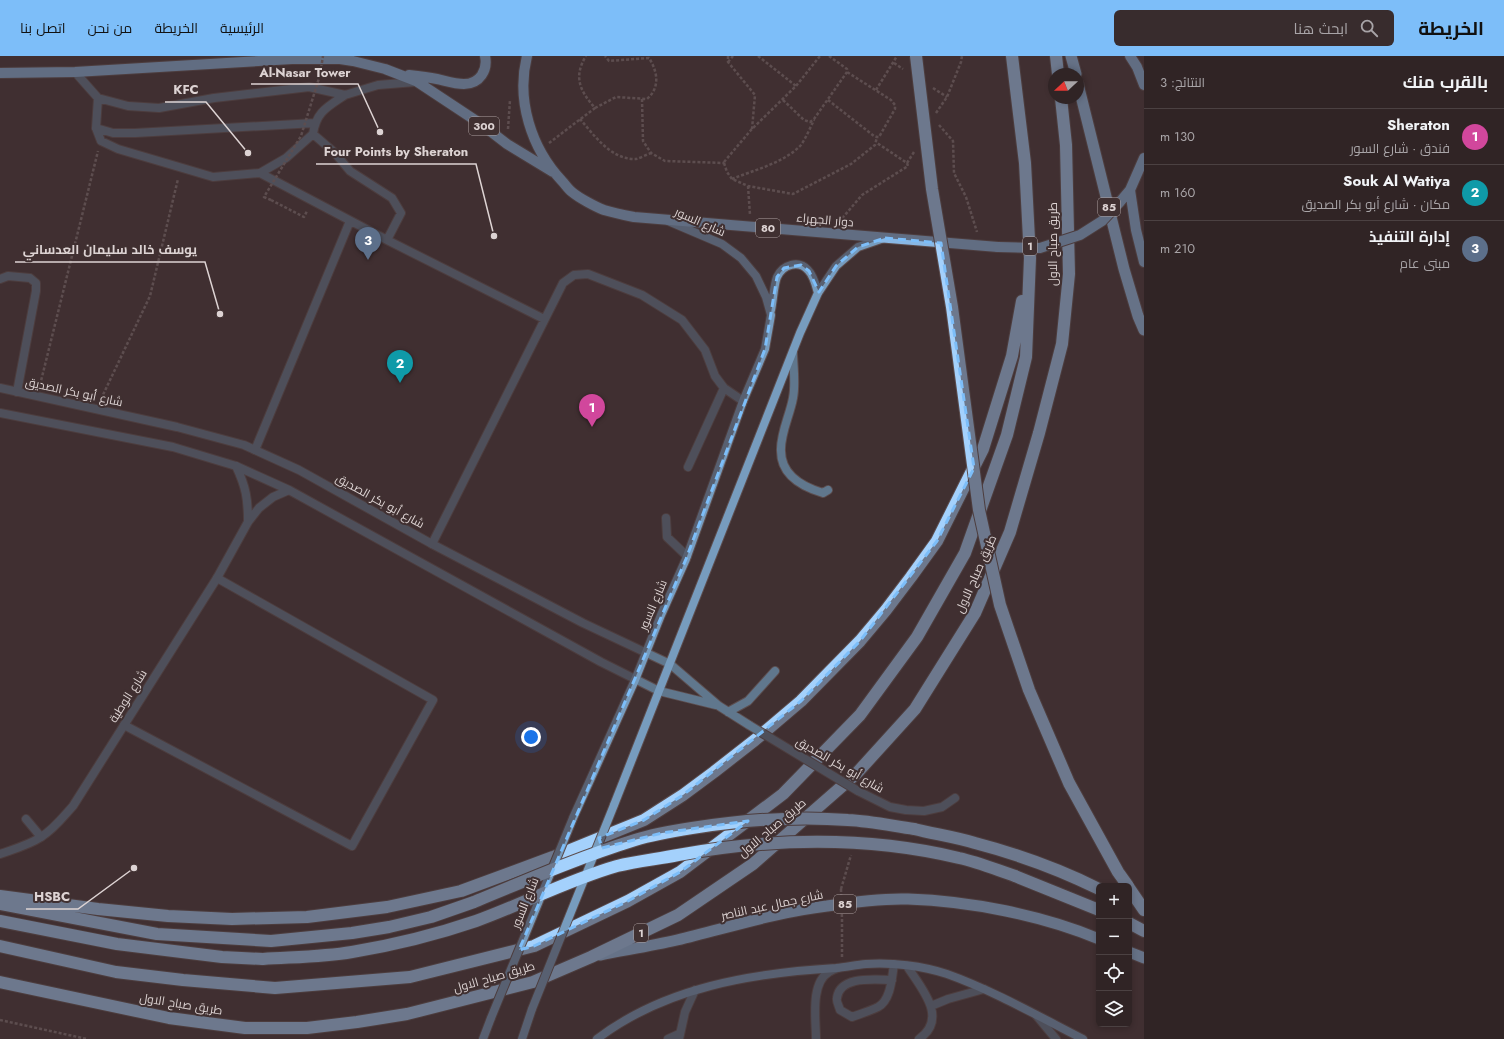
<!DOCTYPE html>
<html lang="ar">
<meta charset="utf-8">
<style>
:root{--surface:#302425;--page:#382c2d;--text:#f1f3f6;--muted:#a8a4a7;--line:#4b4142;--accent:#7dbef9}
body{margin:0;font-family:Jost,Cairo,sans-serif;background:var(--page);color:var(--text);direction:rtl}
.controls{position:absolute;right:12px;bottom:12px;display:grid;overflow:hidden;border-radius:6px;box-shadow:0 2px 6px #0003}
.controls button{width:36px;height:36px;display:grid;place-items:center;padding:0;border:0;border-bottom:1px solid var(--line);background:var(--surface);color:var(--text);font:20px sans-serif}
.compass{position:absolute;left:1048px;top:12px;width:36px;height:36px;border-radius:50%;background:var(--surface);box-shadow:0 2px 6px #0003;rotate:248deg}
.you{position:absolute;left:531px;top:681px;width:14px;height:14px;margin:-10px;border:3px solid #fff;border-radius:50%;background:#1a73e8;box-shadow:0 0 0 6px #1a73e833}
.badge{display:grid;place-items:center;width:26px;height:26px;border-radius:50%;background:var(--accent);color:#fff;font-size:13px;font-weight:700}
.pin{position:absolute;translate:-50% -33px;filter:drop-shadow(0 1px 2px #0008)}
.pin::after{content:'';position:absolute;top:21px;width:14px;height:12px;background:inherit;clip-path:polygon(0 0,100% 0,50% 100%)}
.list{margin:0;padding:0;list-style:none}
h2{display:flex;justify-content:space-between;align-items:center;height:52px;margin:0;padding:0 16px;font-size:17px}
h2 small{font-size:13px;font-weight:400;color:var(--muted)}
.list li{display:grid;grid-template-columns:26px 1fr auto;gap:12px;align-items:center;box-sizing:border-box;height:56px;padding:0 16px;border-top:1px solid var(--line)}
.list b{display:block;font-size:15px;white-space:nowrap}
.list p{margin:0;font-size:13px;white-space:nowrap;color:var(--muted)}
.list em{font-size:13px;font-style:normal;color:var(--muted)}
.icon{flex:none;width:22px;height:22px;fill:none;stroke:currentColor;stroke-width:2;stroke-linecap:round;stroke-linejoin:round}
.map{position:relative;flex:none;width:1144px;height:983px;overflow:hidden;direction:ltr}
header{display:flex;align-items:center;gap:24px;box-sizing:border-box;height:56px;padding:0 20px;background:var(--accent);color:#111}
header strong{font-size:19px}
nav{display:flex;gap:22px;margin-inline-start:auto;font-size:14px}
.search{width:280px;height:36px;background:var(--page);display:flex;align-items:center;gap:10px;box-sizing:border-box;padding:0 14px;border-radius:6px;color:var(--muted);font-size:15px}
main{display:flex}
aside{flex:1;background:var(--surface)}
.map>svg:first-child{display:block}
</style>
<header>
<strong>الخريطة</strong>
<div class="search"><svg class="icon" aria-label="search" viewBox="0 0 24 24"><circle cx="10" cy="10" r="6"/><path d="M15 15l6 6"/></svg>ابحث هنا</div>
<nav><a>الرئيسية</a><a>الخريطة</a><a>من نحن</a><a>اتصل بنا</a></nav>
</header>
<main>
<aside>
<h2>بالقرب منك<small>النتائج: 3</small></h2>
<ul class="list">
<li><span class="badge" style="background:#d1479c">1</span><div><b>Sheraton</b><p>فندق · شارع السور</p></div><em>130 m</em></li>
<li><span class="badge" style="background:#0f9aa8">2</span><div><b>Souk Al Watiya</b><p>مكان · شارع أبو بكر الصديق</p></div><em>160 m</em></li>
<li><span class="badge" style="background:#5c6f8a">3</span><div><b>إدارة التنفيذ</b><p>مبنى عام</p></div><em>210 m</em></li>
</ul>
</aside>
<div class="map">
<svg width="1144" height="983" viewBox="0 0 1144 983">
<rect width="100%" height="100%" fill="#403031"/>
<g fill="none" stroke-linecap="round" stroke-linejoin="round">
<defs>
<path id="service" d="M75 16 98 42 128 50 159 52 214 42 309 31 345 39 378 29 415 26
M98 42 96 72 101 85 118 93 213 121 260 117 286 102 313 78C316 56 327 51 345 39
M96 72 113 77H135L315 67
M260 117 387 184 401 157 392 142 350 115 334 96 313 78
M387 184 544 263
M0 223 8 220 30 222 36 227V235L17 336
M793 296C793 310 796 327 793 342 790 359 780 378 781 395 781 420 803 431 823 437L828 434
M255 394 350 165
M688 411 724 332
M666 462 667 481 687 500
M432 488 556 241 563 227 574 219 588 218 642 239 682 264 705 294 715 320 724 332 743 345
M670 608 719 650 749 669
M659 635 716 649
M728 656 748 645 775 615
M124 669 352 790 433 644 217 522
M858 735 890 751 906 754 924 755 942 751 955 742
M26 763 41 781
M907 910C921 932 949 962 919 983
M892 924C876 924 840 919 837 942 836 945 839 950 840 954L852 961C860 958 870 955 878 951 891 944 892 921 894 908
M931 950 948 943 984 933
M1036 959 1056 983
M668 983 679 978
M679 983 685 956 695 934
M816 983C816 964 810 927 829 916 832 914 835 913 838 912"/>
<path id="minor" d="M0 332 177 371 244 389 299 414 432 488 583 567 670 608
M0 357 173 391 236 410 289 434 601 606 659 635
M236 410C246 431 248 443 248 466
M0 798C14 793 29 789 41 781 54 773 63 761 73 750L217 522 248 466 259 452 273 441 289 434"/>
<path id="secondary" d="M771 254C773 245 774 228 777 221 783 208 799 204 808 214 814 220 816 230 818 237
M614 749 800 277 818 237 836 210 858 191 884 182
M573 762 635 624 661 559 686 503 743 345 765 293 771 259 766 241 756 220 741 202 722 188 668 165
M483 983 491 962
M522 983 532 953
M597 983C665 931 753 917 836 912 846 911 856 909 866 908 891 906 923 910 947 918 992 934 1040 961 1083 983"/>
<path id="primary" d="M527 0C516 44 531 92 562 125 565 128 568 133 572 136 579 142 596 151 604 154 614 157 624 159 634 161L998 191
M1130 0 1137 11 1144 29
M0 17 75 16 292 3H340L353 5 385 13 416 25 481 68 507 88 553 116
M409 19C418 20 427 21 437 23 446 25 455 28 464 28 480 28 488 14 485 0
M1130 134 1136 174 1144 206
M1119 147 1130 134 1144 102"/>
<path id="trunk" d="M1071 0 1076 18
M1078 28 1124 213 1138 260 1144 274
M1129 896 1144 902
M600 899C625 894 651 890 677 884 727 872 776 856 827 850 853 846 881 842 908 843 969 845 1042 859 1099 883"/>
<path id="motorway" d="M1056 0 1058 18
M914 773C934 778 955 781 975 787 1017 798 1059 813 1099 833
M1015 820 1099 854
M1129 832 1144 854
M0 840 98 853 168 860 232 863 307 861 387 851 461 835 553 801 644 764 683 739 714 716 755 684 801 645 860 585 886 554 911 521 937 485 983 393 1012 300 1022 245
M0 848 157 878 271 885 352 877 389 871 431 861 474 846
M0 865 117 888 222 901 263 903
M1129 867 1144 875
M0 890 116 916 183 924 275 932 410 921 534 890 628 845 680 816 783 738 860 659 917 581 965 497 1007 379 1026 301 1030 202 1025 107 1012 0
M0 926 169 962 245 972H307L357 966 407 958 533 926 591 901 678 859 753 808 856 718 915 653 975 557 1010 476 1039 377 1062 288 1069 218 1066 89 1061 42"/>
</defs>
<use href="#service" stroke="#5c4d4e" stroke-width="10"/>
<use href="#minor" stroke="#5c4d4e" stroke-width="10"/>
<use href="#secondary" stroke="#5c4d4e" stroke-width="10"/>
<use href="#primary" stroke="#5c4d4e" stroke-width="12"/>
<use href="#trunk" stroke="#5c4d4e" stroke-width="13"/>
<use href="#motorway" stroke="#5c4d4e" stroke-width="14"/>
<path stroke="#807273" stroke-width="2.5" stroke-dasharray="3 2" stroke-linecap="butt" d="M728 0V6L755 39 752 73
M758 0 796 30
M728 6 733 0
M894 7 903 13
M933 32 947 41
M876 34 897 0
M642 43 643 85 651 97 665 105 724 107
M783 44 804 64 810 66 814 63 847 16V13L829 0
M828 44 874 80 877 81H879L895 53V49L891 44 847 16
M595 52 616 41 647 43C660 32 658 16 649 2L609 5 605 0
M936 57 947 41 961 6 962 0
M580 63C594 79 611 104 636 103 640 102 646 99 651 97
M939 69 953 85 954 117 966 141 977 176
M508 73 510 44
M549 87 595 52C580 35 573 21 586 0
M724 106 751 74 796 30 820 0
M724 107 727 116 732 123 748 130 793 138 851 108 875 89 877 81
M907 107 914 96
M732 123C754 114 784 107 801 89 806 82 810 72 814 64
M748 130 750 159
M271 144 304 161 307 155
M839 166 862 139 908 110 907 107 877 87
M40 329 98 95
M101 343 150 240 178 123
M841 833 851 799
M842 901V863
M0 964 87 983"/>
<use href="#service" stroke="#60778d" stroke-width="8"/>
<use href="#minor" stroke="#60778d" stroke-width="8"/>
<use href="#secondary" stroke="#779cbe" stroke-width="8"/>
<use href="#primary" stroke="#89b8e5" stroke-width="10"/>
<use href="#trunk" stroke="#96c4f0" stroke-width="11"/>
<use href="#motorway" stroke="#a4d1fc" stroke-width="12"/>
<defs>
<path id="service-bridge" d="M749 669 858 735"/>
<path id="secondary-bridge" d="M532 953 614 749
M491 962 573 762"/>
<path id="primary-bridge" d="M998 191 1040 192 1080 179 1102 165 1119 147"/>
<path id="motorway-bridge" d="M916 0 932 133 952 251 979 454 1000 549 1029 634 1069 727 1118 816 1128 830
M474 846C527 824 580 801 635 784 654 778 673 775 692 772 743 764 796 760 848 764 870 765 893 770 914 773
M263 903C292 901 323 901 352 896 394 889 435 879 476 865 523 848 568 824 617 810 637 805 658 803 678 799 771 782 867 780 959 802 978 806 997 814 1015 820"/>
</defs>
<use href="#service-bridge" stroke="#5c4d4e" stroke-width="10" stroke-linecap="butt"/>
<use href="#secondary-bridge" stroke="#5c4d4e" stroke-width="10" stroke-linecap="butt"/>
<use href="#primary-bridge" stroke="#5c4d4e" stroke-width="12" stroke-linecap="butt"/>
<use href="#motorway-bridge" stroke="#5c4d4e" stroke-width="14" stroke-linecap="butt"/>
<path stroke="#807273" stroke-width="2.5" stroke-dasharray="3 2" stroke-linecap="butt" d="M271 144 264 141 301 80 320 19 323 0
M841 833 842 863"/>
<use href="#service-bridge" stroke="#60778d" stroke-width="8"/>
<use href="#secondary-bridge" stroke="#779cbe" stroke-width="8"/>
<use href="#primary-bridge" stroke="#89b8e5" stroke-width="10"/>
<use href="#motorway-bridge" stroke="#a4d1fc" stroke-width="12"/>
</g>
<path d="M0 0H1144V983H0ZM885 182 941 187 974 412 937 485 860 585 801 645 683 739 644 764 599 782 602 792 662 777 748 765 680 816 628 845 534 890 519 894 686 503 765 293 777 221 784 212 801 209 809 215 819 236 836 210 858 191Z" fill="#403031" fill-opacity=".55" fill-rule="evenodd"/>
<path fill="none" stroke="#7dbef9" stroke-width="3" stroke-dasharray="8 5" stroke-linejoin="round" d="M885 182 941 187 974 412 937 485 860 585 801 645 683 739 644 764 599 782 602 792 662 777 748 765 680 816 628 845 534 890 519 894 686 503 765 293 777 221 784 212 801 209 809 215 819 236 836 210 858 191Z"/>
<g text-anchor="middle" stroke-width="4" stroke-linejoin="round" paint-order="stroke">
<g fill="#403031" stroke="#aea2a2" stroke-width="1">
<rect x="469" y="61" width="30" height="18" rx="3"/>
<rect x="1098" y="142" width="22" height="18" rx="3"/>
<rect x="756" y="163" width="24" height="18" rx="3"/>
<rect x="1023" y="181" width="14" height="18" rx="3"/>
<rect x="834" y="839" width="22" height="18" rx="3"/>
<rect x="634" y="868" width="14" height="18" rx="3"/>
</g>
<g font-size="11" font-weight="bold" fill="#ddd3d3">
<text x="484" y="74">300</text>
<text x="1109" y="155">85</text>
<text x="768" y="176">80</text>
<text x="1030" y="194">1</text>
<text x="845" y="852">85</text>
<text x="641" y="881">1</text>
</g>
<g font-size="12" fill="#ddd3d3" stroke="#403031">
<text transform="translate(825 164) rotate(5)" y="4">دوار الجهراء</text>
<text transform="translate(700 166) rotate(24)" y="4">شارع السور</text>
<text transform="translate(1053 188) rotate(-90)" y="4">طريق صباح الاول</text>
<text transform="translate(74 336) rotate(12)" y="4">شارع أبو بكر الصديق</text>
<text transform="translate(380 445) rotate(29)" y="4">شارع أبو بكر الصديق</text>
<text transform="translate(976 518) rotate(-66)" y="4">طريق صباح الاول</text>
<text transform="translate(653 549) rotate(-67)" y="4">شارع السور</text>
<text transform="translate(128 640) rotate(-58)" y="4">شارع الوطية</text>
<text transform="translate(840 709) rotate(30)" y="4">شارع أبو بكر الصديق</text>
<text transform="translate(772 772) rotate(-40)" y="4">طريق صباح الاول</text>
<text transform="translate(525 847) rotate(-68)" y="4">شارع السور</text>
<text transform="translate(772 849) rotate(-12)" y="4">شارع جمال عبد الناصر</text>
<text transform="translate(494 921) rotate(-16)" y="4">طريق صباح الاول</text>
<text transform="translate(181 948) rotate(9)" y="4">طريق صباح الاول</text>
</g>
</g>
<path fill="none" stroke="#ddd3d3" stroke-width="1.5" d="M380 76L358 28H251M248 97L206 46H165M494 180L476 108H316M220 258L205 206H15M134 812L78 853H26"/>
<g fill="#ddd3d3" stroke="#403031" stroke-width="1.5">
<circle cx="380" cy="76" r="4"/>
<circle cx="248" cy="97" r="4"/>
<circle cx="494" cy="180" r="4"/>
<circle cx="220" cy="258" r="4"/>
<circle cx="134" cy="812" r="4"/>
</g>
<g font-size="13" text-anchor="middle" font-weight="bold" fill="#ddd3d3" stroke="#403031" stroke-width="4" stroke-linejoin="round" paint-order="stroke">
<text x="305" y="21">Al-Nasar Tower</text>
<text x="186" y="38">KFC</text>
<text x="396" y="100">Four Points by Sheraton</text>
<text x="110" y="198">يوسف خالد سليمان العدساني</text>
<text x="52" y="845">HSBC</text>
</g>
</svg>
<div class="controls">
<button>+</button>
<button>−</button>
<button><svg class="icon" aria-label="locate" viewBox="0 0 24 24"><circle cx="12" cy="12" r="6"/><path d="M12 2v4M12 18v4M2 12h4M18 12h4"/></svg></button>
<button><svg class="icon" aria-label="layers" viewBox="0 0 24 24"><path d="M12 4l9 5-9 5-9-5zM3 14l9 5 9-5"/></svg></button>
</div>
<svg class="compass" viewBox="-18 -18 36 36"><path d="M0-13l5 13h-10z" fill="#e53935"/><path d="M0 13l5-13h-10z" fill="#a8a4a7"/></svg>
<div class="you"></div>
<div class="pin badge" style="left:592px;top:371px;background:#d1479c">1</div>
<div class="pin badge" style="left:400px;top:327px;background:#0f9aa8">2</div>
<div class="pin badge" style="left:368px;top:204px;background:#5c6f8a">3</div>
</div>
</main>
